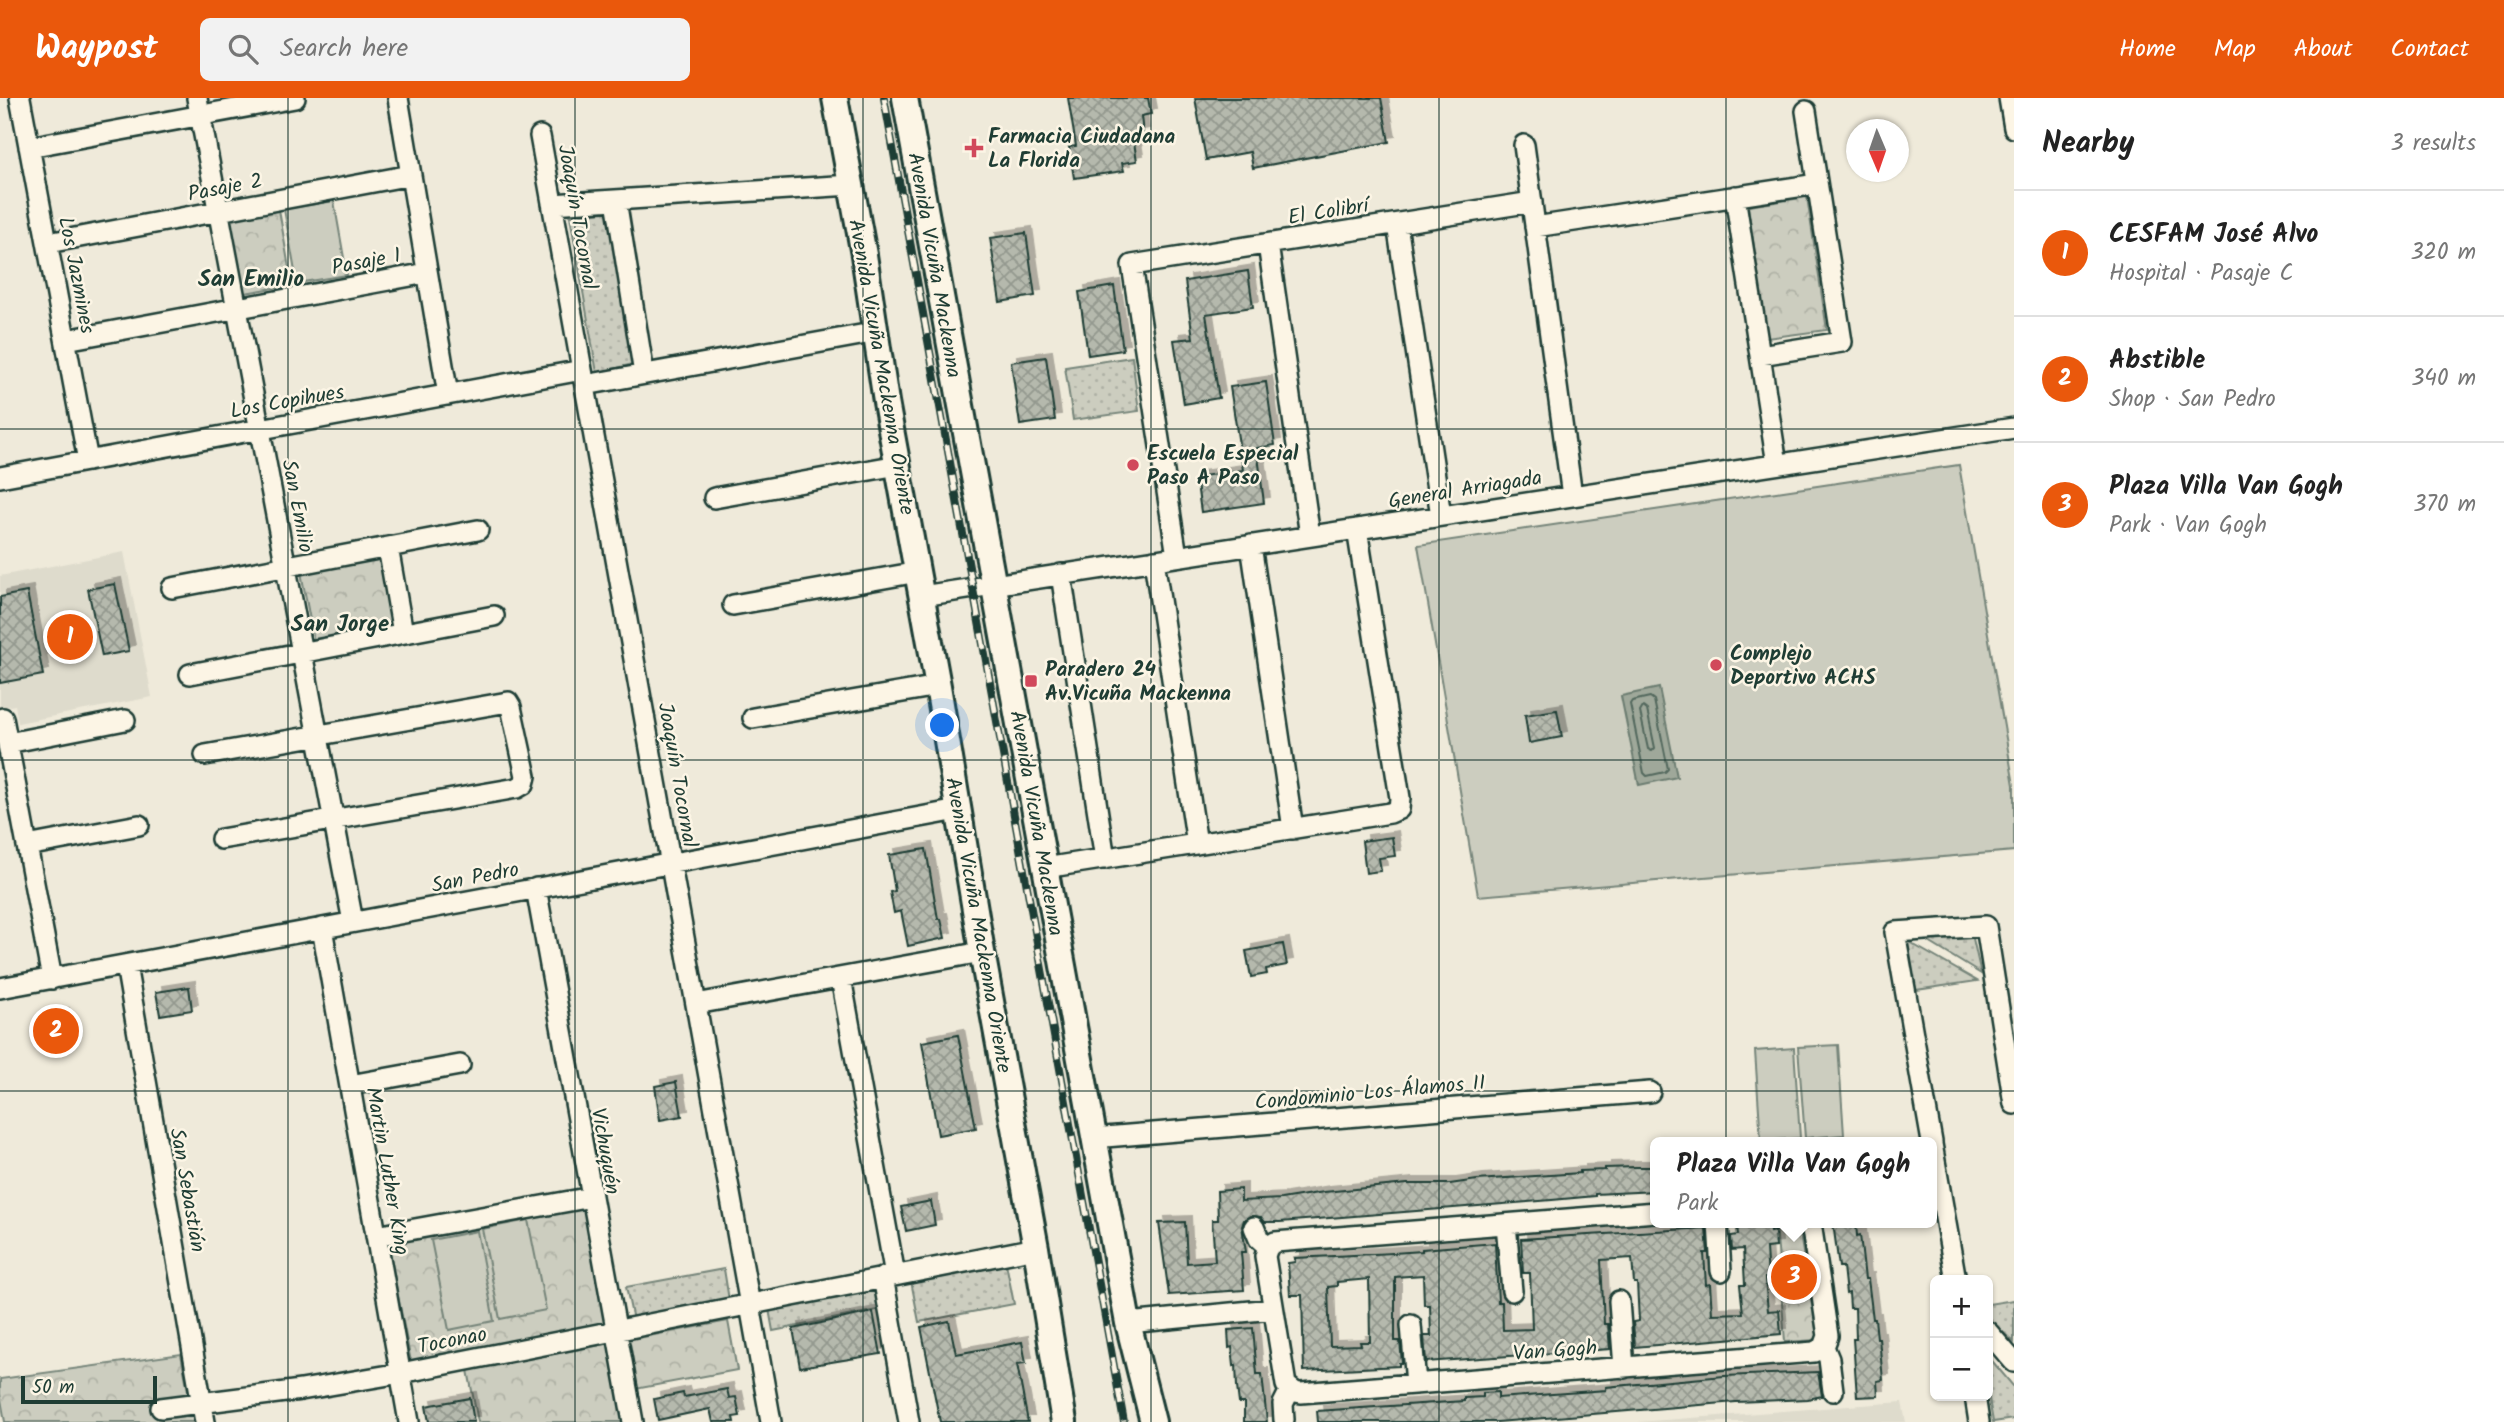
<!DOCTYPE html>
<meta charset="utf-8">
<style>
:root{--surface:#fff;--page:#f2f2f2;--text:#222;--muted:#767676;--line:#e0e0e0;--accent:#ea580c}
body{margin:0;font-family:Kalam,sans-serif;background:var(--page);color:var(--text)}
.controls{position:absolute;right:21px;bottom:21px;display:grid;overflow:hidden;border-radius:10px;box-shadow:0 2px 5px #0004}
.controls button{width:63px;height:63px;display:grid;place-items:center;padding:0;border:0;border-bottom:2px solid var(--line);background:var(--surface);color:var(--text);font:35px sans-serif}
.compass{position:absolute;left:1846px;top:21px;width:63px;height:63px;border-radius:50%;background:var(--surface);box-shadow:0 2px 5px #0004;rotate:178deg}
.scale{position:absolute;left:21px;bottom:18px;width:136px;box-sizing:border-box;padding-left:7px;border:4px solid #1f3d34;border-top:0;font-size:19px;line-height:24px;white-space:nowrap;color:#1f3d34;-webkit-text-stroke:5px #fcf5e5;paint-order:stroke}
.you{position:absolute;left:943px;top:628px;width:24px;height:24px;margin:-18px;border:5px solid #fff;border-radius:50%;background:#1a73e8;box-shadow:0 0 0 10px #1a73e833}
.badge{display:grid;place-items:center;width:46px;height:46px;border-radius:50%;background:var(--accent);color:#fff;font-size:23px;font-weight:700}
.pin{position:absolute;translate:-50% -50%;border:4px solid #fff;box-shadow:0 2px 7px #0006}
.popup{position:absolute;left:1650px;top:1039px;width:287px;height:91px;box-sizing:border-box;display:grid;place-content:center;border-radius:10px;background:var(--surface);filter:drop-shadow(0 2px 5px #0005);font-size:23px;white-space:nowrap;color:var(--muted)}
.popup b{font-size:26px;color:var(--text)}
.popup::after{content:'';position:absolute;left:50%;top:100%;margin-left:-14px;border:14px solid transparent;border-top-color:var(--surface)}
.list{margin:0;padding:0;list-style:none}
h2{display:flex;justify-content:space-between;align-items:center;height:91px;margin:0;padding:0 28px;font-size:30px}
h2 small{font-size:23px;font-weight:400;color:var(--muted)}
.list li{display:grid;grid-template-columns:46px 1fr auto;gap:21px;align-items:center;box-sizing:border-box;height:126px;padding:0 28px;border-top:2px solid var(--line)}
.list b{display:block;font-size:26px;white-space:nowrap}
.list p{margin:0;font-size:23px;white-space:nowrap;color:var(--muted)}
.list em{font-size:23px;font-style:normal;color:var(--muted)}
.icon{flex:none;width:38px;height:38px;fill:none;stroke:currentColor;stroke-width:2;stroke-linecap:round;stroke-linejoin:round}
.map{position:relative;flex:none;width:2014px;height:1324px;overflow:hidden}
header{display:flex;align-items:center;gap:42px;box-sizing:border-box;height:98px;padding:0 35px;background:var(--accent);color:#fff}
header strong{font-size:33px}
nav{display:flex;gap:38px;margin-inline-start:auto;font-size:24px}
.search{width:490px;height:63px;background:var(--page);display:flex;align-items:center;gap:18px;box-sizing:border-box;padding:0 24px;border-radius:10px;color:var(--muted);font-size:26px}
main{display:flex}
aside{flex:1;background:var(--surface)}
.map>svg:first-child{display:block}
</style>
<header>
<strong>Waypost</strong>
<div class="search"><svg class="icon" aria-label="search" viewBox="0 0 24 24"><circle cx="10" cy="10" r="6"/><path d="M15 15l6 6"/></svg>Search here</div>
<nav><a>Home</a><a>Map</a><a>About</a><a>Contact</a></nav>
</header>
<main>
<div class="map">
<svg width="2014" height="1324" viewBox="0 0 2014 1324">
<defs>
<pattern id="grass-dots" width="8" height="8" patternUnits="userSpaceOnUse" patternTransform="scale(1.75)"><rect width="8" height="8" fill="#cccdbf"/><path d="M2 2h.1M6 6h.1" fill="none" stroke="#afb1a5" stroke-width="1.8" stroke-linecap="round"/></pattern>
<pattern id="park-crowns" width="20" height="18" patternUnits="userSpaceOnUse" patternTransform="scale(1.75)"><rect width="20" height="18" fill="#cccdbf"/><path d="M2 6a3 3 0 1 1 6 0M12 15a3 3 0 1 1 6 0" fill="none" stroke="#afb1a5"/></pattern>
<pattern id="building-cross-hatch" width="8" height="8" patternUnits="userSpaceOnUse" patternTransform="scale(1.75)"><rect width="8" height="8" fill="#b5b9ad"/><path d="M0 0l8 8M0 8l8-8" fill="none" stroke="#93988e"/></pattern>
<filter id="shadow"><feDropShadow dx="6" dy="-6" stdDeviation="0" flood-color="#0004"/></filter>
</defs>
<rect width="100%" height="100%" fill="#efeada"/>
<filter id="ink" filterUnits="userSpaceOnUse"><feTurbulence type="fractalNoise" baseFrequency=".0143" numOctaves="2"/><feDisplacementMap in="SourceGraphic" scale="14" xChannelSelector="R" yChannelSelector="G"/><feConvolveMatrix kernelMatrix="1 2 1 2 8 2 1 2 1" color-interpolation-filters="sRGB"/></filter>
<g filter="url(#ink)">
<path fill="#dedbcc" d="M124 454 152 599 18 625 15 607 0 610V478Z
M1902 1304 1906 1324H1638Z"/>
<path fill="url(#grass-dots)" stroke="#76857a" stroke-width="2" d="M613 113 637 265 597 275 570 118Z
M1132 259 1139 313 1073 322 1065 269Z
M1916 836H1972L1981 876Z
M1907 843 1977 883 1916 892Z
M1006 1165 1014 1206 919 1224 911 1183Z
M724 1171 729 1202 633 1222 626 1189Z
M878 1188 882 1211 773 1233 769 1211Z
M2014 1202V1244L1988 1221V1206Z
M1988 1258 2014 1289V1321L1993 1324 1988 1295Z"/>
<path fill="url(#park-crowns)" stroke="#76857a" stroke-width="2" d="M1807 99 1827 232 1767 240 1748 108Z
M279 112 292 187 239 196 225 122Z
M382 458 396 533 315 549 301 474Z
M584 1104 606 1227 411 1264 387 1142Z
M1776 1125H1798L1818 1242 1785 1244Z
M728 1223 737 1272 619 1294 624 1324H478L468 1272Z
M181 1256 194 1324H5L0 1296V1281Z"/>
<path fill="#cccdbf" stroke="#76857a" stroke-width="2" d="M334 103 347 177 297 185 284 111Z
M1959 367 2014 687V753L1478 798 1418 447Z
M1838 947 1844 1037 1805 1040 1798 949Z
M1794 950 1800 1040 1761 1043 1755 953Z
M528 1122 546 1212 500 1221 482 1131Z
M477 1133 494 1223 449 1232 431 1142Z"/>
<path fill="#9fa89a" stroke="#6c7d71" stroke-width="2" d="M1659 590 1677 679 1639 687 1621 598Z"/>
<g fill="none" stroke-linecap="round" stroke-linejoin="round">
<path stroke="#52685d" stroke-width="2" d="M1650 599 1654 602 1668 671 1665 674 1647 678 1644 675 1630 606 1632 603Z
M1643 609 1647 612 1655 650 1652 653 1648 651 1640 614Z"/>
</g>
<path fill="url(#building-cross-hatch)" stroke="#1f3d34" stroke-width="2" fill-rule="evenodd" filter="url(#shadow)" d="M1068 0H1148L1151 16 1141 18 1143 36 1133 38 1137 63 1122 65 1124 73 1074 80 1069 49 1076 48Z
M1195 0H1381L1389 44 1253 70 1250 54 1206 62Z
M1026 135 1035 198 1000 204 990 140Z
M1248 173 1253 209 1206 216 1219 300 1184 306 1174 242 1193 240 1185 183Z
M1114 188 1123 252 1088 257 1079 194Z
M1046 259 1055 322 1020 327 1011 264Z
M1266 284 1275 347 1257 350 1264 405 1201 414 1196 379 1243 372 1230 289Z
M115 486 129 553 102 558 88 491Z
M27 494 43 577 0 585V499Z
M1557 612 1562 639 1529 645 1525 617Z
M1392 739 1395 758 1379 760 1381 773 1366 775 1362 743Z
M926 751 938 821H941L945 840 908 848 901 813 894 815 890 794 895 793 889 757Z
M1283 846 1287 867 1266 871 1267 876 1251 879 1246 853Z
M189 889 192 912 160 917 156 894Z
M63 916 67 947 51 950 45 918Z
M958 937 976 1030 938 1037 922 944Z
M676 984 682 1018 660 1022 655 988Z
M1636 1069H1656V1093L1595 1096V1098L1552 1102 1280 1124H1265L1261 1119 1250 1118 1244 1122 1242 1128 1246 1154H1241L1244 1192 1169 1197 1159 1125 1185 1124 1187 1165 1215 1163 1212 1122H1218L1217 1093 1241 1091V1103L1281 1101 1324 1094 1407 1086H1450L1477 1082 1580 1075V1073L1605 1072V1070Z
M931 1103 935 1127 906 1133 901 1109Z
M1769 1125 1770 1134 1775 1133 1776 1149 1766 1150 1768 1180H1765L1768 1213 1779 1212 1781 1236 1635 1249 1633 1224 1639 1223 1637 1185H1634L1632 1160 1601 1162 1604 1226H1608L1610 1251 1426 1264 1424 1238H1431L1430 1207H1424L1423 1177 1395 1179V1243H1400L1402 1265H1399V1268L1304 1273 1302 1197H1290L1288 1165 1295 1164V1160L1393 1155 1422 1153V1151L1495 1145 1498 1204H1502L1503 1232 1532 1231 1530 1175H1523L1521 1141 1706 1130 1708 1155H1704L1706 1187 1710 1186 1712 1216 1743 1215 1740 1187H1745L1743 1151 1732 1152 1731 1138 1738 1137 1737 1127ZM1369 1181 1370 1244H1360L1361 1247 1330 1248 1328 1189 1337 1188V1184Z
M1833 1125H1856L1857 1138 1860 1137 1865 1181H1868L1873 1221H1875L1877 1240H1879L1883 1282 1877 1283 1878 1298 1857 1299 1853 1241H1856L1855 1210H1850L1849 1195 1846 1196 1843 1169H1839Z
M873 1214 881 1256 800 1269 793 1231Z
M949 1223 956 1256 1022 1244 1026 1265 1017 1266 1028 1324H940L921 1229Z
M1253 1230 1257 1276H1262L1267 1324H1244V1305H1239L1237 1289 1236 1267 1234 1268 1232 1249 1229 1250 1228 1232Z
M1818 1274 1822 1298 1808 1301 1736 1304 1497 1324H1318L1317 1313 1464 1303V1300L1483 1299V1295L1498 1294V1300L1606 1292V1289L1724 1278Z
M727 1291 729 1300 736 1299 740 1318 733 1319 734 1324H713L710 1311 658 1322 654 1301 683 1295 684 1299Z
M470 1300 474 1324H429L426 1308Z"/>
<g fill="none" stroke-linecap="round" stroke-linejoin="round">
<defs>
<path id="minor" d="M20 0 88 363
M197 0 353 824
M398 0 448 297
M2009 0 2014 30
M540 38 771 1324
M1524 47 1572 398
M29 49 295 0
M1735 98 1777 366
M616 102 644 276
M552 106 851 87
M1397 126 1441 418
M1535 129 1817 86
M48 145 411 77
M1268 146 1310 438
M66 242 427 175
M1760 257 1842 244 1806 13
M585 287 877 234
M0 379 582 272
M714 400 898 367
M1251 447 1293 731
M388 449 403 535
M1177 458 1132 167 1532 104
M1154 462 1197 746
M1061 476 1105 761
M172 490 478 432
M922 498 2014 330
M733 507 918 474
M190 576 494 518
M753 620 938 588
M0 621 3 620 52 881
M8 645 125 622
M205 657 508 604 511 609 526 678 524 686 517 690 221 741
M27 748 139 727
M1045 770 1390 715 1399 711 1400 700 1357 431
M536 790 633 1324
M322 830 409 1324
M126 867 205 1324
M841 880 895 1177
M0 890 958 712
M696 906 982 854
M350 987 460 967
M1093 1040 1650 994
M1932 1044 1895 834 1986 828 2014 1006
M1932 1046 1956 1182
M1656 1114 1275 1144 1268 1149 1265 1158 1286 1287 1295 1294 1301 1295 1814 1254 1824 1249 1828 1238 1811 1125
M1718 1125 1721 1173
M1506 1126 1512 1193
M1254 1129 1259 1141 1268 1149
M376 1138 592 1099
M883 1179 909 1324
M1619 1203 1624 1270
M1128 1225 1272 1211
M1411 1227 1416 1286
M1988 1234 2014 1264
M1824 1249 1829 1261 1833 1293
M1975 1298 1979 1324
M161 1310 301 1292 401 1275 1036 1150
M1284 1322 1283 1306 1290 1292"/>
<path id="major" d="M835 0 864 157 886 304 938 588 982 854 1036 1150 1064 1324
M905 0 1128 1225 1153 1324"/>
</defs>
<use href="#minor" stroke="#1f3d34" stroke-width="24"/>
<use href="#major" stroke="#1f3d34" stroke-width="30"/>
<use href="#minor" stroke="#fcf5e5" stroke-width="19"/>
<use href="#major" stroke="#fcf5e5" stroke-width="24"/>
<defs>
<path id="rail" d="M884 0 1124 1324"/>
</defs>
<use href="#rail" stroke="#1f3d34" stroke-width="8"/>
<use href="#rail" stroke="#fcf5e5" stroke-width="5" stroke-dasharray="16" stroke-linecap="butt"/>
</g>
</g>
<path fill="none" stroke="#1f3d34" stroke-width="2" stroke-opacity="0.55" d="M288 0V1324M575 0V1324M863 0V1324M1151 0V1324M1439 0V1324M1726 0V1324M0 331H2014M0 662H2014M0 993H2014"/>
<g fill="#d1495b" stroke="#fcf5e5" stroke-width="2.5">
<path d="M970.5 39.5h7v7h7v7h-7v7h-7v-7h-7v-7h7z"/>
<circle cx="1133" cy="367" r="7"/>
<circle cx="1716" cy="567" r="7"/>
<rect x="1024" y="576" width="14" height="14" rx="3.5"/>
</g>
<g text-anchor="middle" stroke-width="5" stroke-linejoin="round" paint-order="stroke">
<g font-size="21" font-weight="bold" fill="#1f3d34" stroke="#fcf5e5" text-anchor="start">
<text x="988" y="45">Farmacia Ciudadana<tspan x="988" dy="24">La Florida</tspan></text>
<text x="1147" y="362">Escuela Especial<tspan x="1147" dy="24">Paso A Paso</tspan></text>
<text x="1730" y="562">Complejo<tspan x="1730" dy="24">Deportivo ACHS</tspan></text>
<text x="1045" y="578">Paradero 24<tspan x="1045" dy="24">Av.Vicuña Mackenna</tspan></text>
</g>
<g font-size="21" fill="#1f3d34" stroke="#fcf5e5">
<text transform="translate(225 89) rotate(-11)" y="7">Pasaje 2</text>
<text transform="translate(1328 113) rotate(-9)" y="7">El Colibrí</text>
<text transform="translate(578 119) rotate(80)" y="7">Joaquín Tocornal</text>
<text transform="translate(366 163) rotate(-11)" y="7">Pasaje 1</text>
<text transform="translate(935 167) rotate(80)" y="7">Avenida Vicuña Mackenna</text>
<text transform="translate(77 177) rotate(79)" y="7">Los Jazmines</text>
<text transform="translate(882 269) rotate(80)" y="7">Avenida Vicuña Mackenna Oriente</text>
<text transform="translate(287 303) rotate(-10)" y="7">Los Copihues</text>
<text transform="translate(1465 391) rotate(-9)" y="7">General Arriagada</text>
<text transform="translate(298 408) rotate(79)" y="7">San Emilio</text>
<text transform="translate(678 677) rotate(80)" y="7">Joaquín Tocornal</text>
<text transform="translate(1037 725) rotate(80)" y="7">Avenida Vicuña Mackenna</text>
<text transform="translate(475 779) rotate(-11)" y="7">San Pedro</text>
<text transform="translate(979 827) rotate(80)" y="7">Avenida Vicuña Mackenna Oriente</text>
<text transform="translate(1370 994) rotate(-5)" y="7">Condominio Los Álamos II</text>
<text transform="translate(606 1053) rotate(80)" y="7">Vichuquén</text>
<text transform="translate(388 1073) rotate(80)" y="7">Martin Luther King</text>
<text transform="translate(188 1092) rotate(80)" y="7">San Sebastián</text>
<text transform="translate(452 1242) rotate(-11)" y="7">Toconao</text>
<text transform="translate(1555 1252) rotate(-4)" y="7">Van Gogh</text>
</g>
<g font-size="23" font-weight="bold" fill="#1f3d34" stroke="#fcf5e5">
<text x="251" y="188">San Emilio</text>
<text x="340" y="533">San Jorge</text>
</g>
</g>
</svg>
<div class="controls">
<button>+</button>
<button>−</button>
</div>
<svg class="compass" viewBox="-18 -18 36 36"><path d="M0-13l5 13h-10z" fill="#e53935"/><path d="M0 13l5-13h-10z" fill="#767676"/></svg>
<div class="scale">50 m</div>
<div class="you"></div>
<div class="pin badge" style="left:70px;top:539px">1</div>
<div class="pin badge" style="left:56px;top:933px">2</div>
<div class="pin badge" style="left:1794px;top:1179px">3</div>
<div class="popup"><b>Plaza Villa Van Gogh</b>Park</div>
</div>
<aside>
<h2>Nearby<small>3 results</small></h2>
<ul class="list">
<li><span class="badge">1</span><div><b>CESFAM José Alvo</b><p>Hospital · Pasaje C</p></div><em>320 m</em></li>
<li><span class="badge">2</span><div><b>Abstible</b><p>Shop · San Pedro</p></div><em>340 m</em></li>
<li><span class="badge">3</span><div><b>Plaza Villa Van Gogh</b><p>Park · Van Gogh</p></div><em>370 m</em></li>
</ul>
</aside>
</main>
